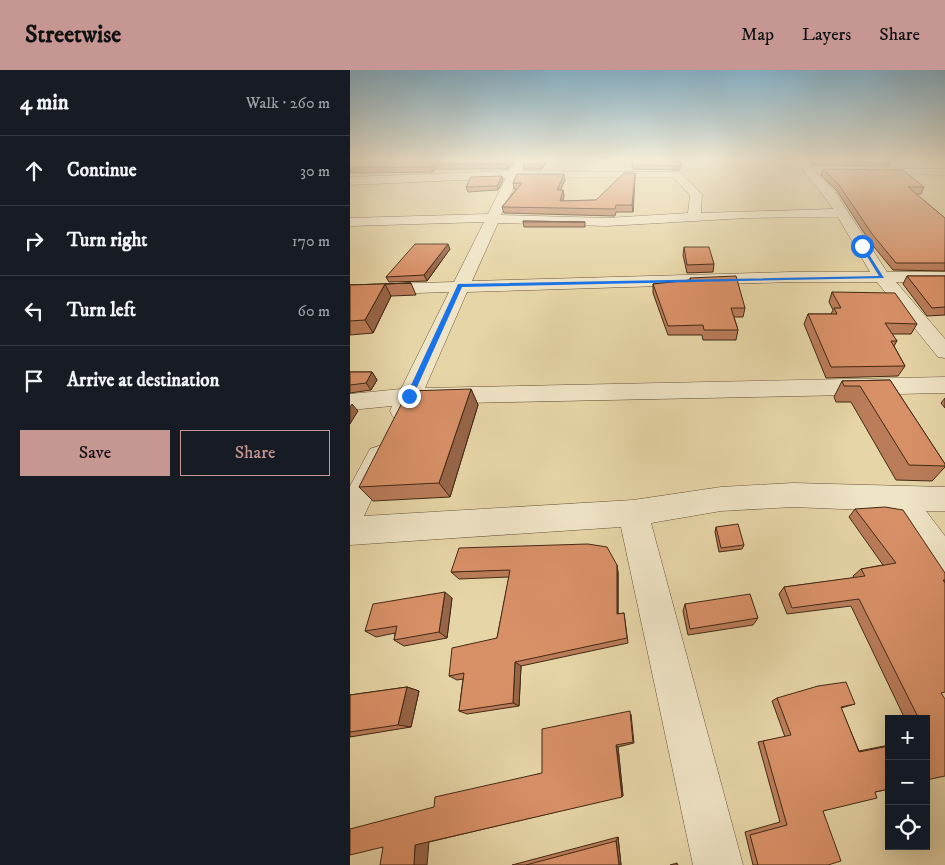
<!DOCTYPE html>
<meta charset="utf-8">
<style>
:root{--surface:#171b24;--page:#242831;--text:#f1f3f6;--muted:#9ea1a6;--line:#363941;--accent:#c59692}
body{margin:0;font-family:"IM FELL DW Pica",serif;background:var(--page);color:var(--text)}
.controls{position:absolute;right:15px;bottom:15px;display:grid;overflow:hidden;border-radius:0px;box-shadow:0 5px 20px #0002}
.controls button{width:45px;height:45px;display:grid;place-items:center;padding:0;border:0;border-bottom:1px solid var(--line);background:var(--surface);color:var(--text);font:25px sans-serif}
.stop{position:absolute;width:15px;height:15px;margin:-11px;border:4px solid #1a73e8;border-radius:50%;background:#fff}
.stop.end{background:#1a73e8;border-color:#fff;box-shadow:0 1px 5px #0008}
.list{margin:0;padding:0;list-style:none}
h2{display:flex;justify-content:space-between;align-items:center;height:65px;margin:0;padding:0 20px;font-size:21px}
h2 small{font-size:16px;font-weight:400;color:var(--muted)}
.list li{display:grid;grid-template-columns:32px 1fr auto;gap:15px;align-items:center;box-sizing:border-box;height:70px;padding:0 20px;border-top:1px solid var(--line)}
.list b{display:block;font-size:19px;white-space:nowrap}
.list em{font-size:16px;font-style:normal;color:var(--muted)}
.actions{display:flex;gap:10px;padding:15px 20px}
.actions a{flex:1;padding:11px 0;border:1px solid var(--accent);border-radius:0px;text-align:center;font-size:18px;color:var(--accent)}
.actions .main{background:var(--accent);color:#111}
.icon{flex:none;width:28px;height:28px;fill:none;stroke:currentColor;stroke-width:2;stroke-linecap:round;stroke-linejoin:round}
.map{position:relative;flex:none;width:595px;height:795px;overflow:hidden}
header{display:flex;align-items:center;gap:30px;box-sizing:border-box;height:70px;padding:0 25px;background:var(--accent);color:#111}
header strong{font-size:24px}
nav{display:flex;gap:28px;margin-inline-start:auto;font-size:18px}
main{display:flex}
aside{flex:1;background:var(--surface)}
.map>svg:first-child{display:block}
</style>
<header>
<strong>Streetwise</strong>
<nav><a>Map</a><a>Layers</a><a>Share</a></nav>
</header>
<main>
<aside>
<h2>4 min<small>Walk · 260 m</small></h2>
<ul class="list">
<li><svg class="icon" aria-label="ahead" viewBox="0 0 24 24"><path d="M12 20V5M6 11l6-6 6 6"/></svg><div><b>Continue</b></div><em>30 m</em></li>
<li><svg class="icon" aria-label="right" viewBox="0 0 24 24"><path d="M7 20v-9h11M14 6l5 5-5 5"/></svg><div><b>Turn right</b></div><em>170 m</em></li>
<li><svg class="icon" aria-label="left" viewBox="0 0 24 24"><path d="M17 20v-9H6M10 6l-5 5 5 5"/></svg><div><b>Turn left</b></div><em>60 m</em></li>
<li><svg class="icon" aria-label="arrive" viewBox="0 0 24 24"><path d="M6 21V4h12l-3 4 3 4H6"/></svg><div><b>Arrive at destination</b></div></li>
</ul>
<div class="actions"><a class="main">Save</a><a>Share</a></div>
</aside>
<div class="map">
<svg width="595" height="795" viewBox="0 0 595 795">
<rect width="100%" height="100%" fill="#e6d5a7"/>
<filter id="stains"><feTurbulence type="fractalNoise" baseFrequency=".004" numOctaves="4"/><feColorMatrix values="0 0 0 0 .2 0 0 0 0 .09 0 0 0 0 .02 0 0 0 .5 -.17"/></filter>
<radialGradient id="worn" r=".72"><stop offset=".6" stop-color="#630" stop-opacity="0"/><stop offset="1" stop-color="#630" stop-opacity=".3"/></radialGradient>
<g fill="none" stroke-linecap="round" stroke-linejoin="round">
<defs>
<path id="minor" d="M166 89H176L171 101 330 102 352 124 351 143 483 139C472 121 456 108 446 89H456L462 98 485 122 537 202H595V212H546L595 269V288L588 287 527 212H442L117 222 75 318 595 307V323L67 334 61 347 52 350 43 347 40 341 42 336 0 340V324L51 319 99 222 0 225V215L104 212 134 152 0 156V148L138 144 156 108 0 115V107L160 101ZM323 107 340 125 338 143 257 148 151 145 168 108ZM488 147 520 202H442L122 211 148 153 257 156 397 148Z
M519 98 595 99V105L515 103V99Z
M29 376 38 379 42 386 14 446 283 430 371 417 443 413 595 417V441H576L595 466V507L583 503 542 441 443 437 371 441 301 453 393 795H343L271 457 0 475V416L20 379Z"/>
</defs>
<use href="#minor" stroke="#6c543a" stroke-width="1"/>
<use href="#minor" fill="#efe4c6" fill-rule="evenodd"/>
</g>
<path fill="#ba7c59" stroke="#432915" d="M0 89H165L158 99H86L83 102 0 103Z
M175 89H199L192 99H174L173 94Z
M281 89H330V100L283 99Z
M458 89H538L541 92 539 96 462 95Z
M473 99 574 117 571 124H566L595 148V201L543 200 520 172 487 121 471 105Z
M285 103 283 142H266L265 146 154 143 152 137 166 119H164L163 113 215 110 210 120H213L214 126 213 131 246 130Z
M153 110 148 120 118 122 116 117Z
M173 151 235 152V157H174Z
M334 177 364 194 363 202 337 203 333 185Z
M100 179 77 211 39 212 36 207Z
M557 206H595V245L577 246 553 214Z
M340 208 395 238 393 247H384L388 260 386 270H353L352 265H318L303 223V214L340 210Z
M61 213 66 225 41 226 23 263 0 265V215Z
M482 222 567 254 561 264H542L547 271 544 276 555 296 548 306 476 308 454 254 458 244H481L483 240 479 232Z
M0 302H22L27 310 21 320 0 323Z
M540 310 595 394V397L582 411 546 410 501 332H486L484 327 492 311Z
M121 319 128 335 100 427 23 431 9 417Z
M595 328V338L591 333Z
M505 439 595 503 591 623 576 710V649H555L501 536 437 544 429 524 434 517 504 508 503 506 511 499 533 495 499 447Z
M366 457 394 475 392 479 369 482 365 462Z
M267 495 268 503V544L274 543 278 573 171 596 169 636 117 644 109 641 113 609 107 610 99 606 147 568 159 507 109 509 101 502Z
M102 528 97 568 54 576 44 570 45 563 26 567 15 561Z
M335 534 408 548 403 555 338 565 333 541Z
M57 617 69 621 61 657 0 667V625Z
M427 628 505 634 491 638 509 681 539 675V719L525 722 473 741 478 795H403L395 762 430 752 408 672 435 667 422 631Z
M281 644 284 673 268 677 273 726 79 772 30 795 84 737 192 703Z
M268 767 271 795H162Z
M327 793 328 795H320Z"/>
<path fill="#976548" stroke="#432915" d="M160 89H165L158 99 157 94Z
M194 89H199L192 99 191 94Z
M84 94 86 99 83 102 81 97Z
M285 103V109L283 142 282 135Z
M214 104 215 110 208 126 207 120Z
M152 106 153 110 148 120 147 116Z
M213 120 214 126 211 137 210 131Z
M98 174 100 179 77 211 74 205Z
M35 214 41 226 23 263 15 250Z
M22 302 27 310 21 320 16 313Z
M121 319 128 335 100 427 89 413Z
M2 334 8 341 0 354V337Z
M267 495 268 503V550L267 544Z
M95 522 102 528 97 568 89 562Z
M165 592 171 596 169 636 163 633Z
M57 617 69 621 61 657 48 655Z
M266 675 268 677 273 726 272 727Z
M268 767 271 795H269L266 771Z
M79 771 77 795H64L65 775Z"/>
<path fill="#d89067" stroke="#432915" d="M0 89H160L157 94H84L81 97 0 98Z
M175 89H194L191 94H173Z
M282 89H330L331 96 283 95Z
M462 89H538L541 92 463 91Z
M473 99 553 100 574 117H558L595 148V193H546L523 165 489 115Z
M274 103H285L282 135H266L265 139 152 137 172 113H163L167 104H214L207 120H213L210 131 246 130Z
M152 106 147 116 116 117 121 107Z
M173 151 235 152H173Z
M65 174H98L74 205 36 207Z
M334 177H359L364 194 337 195Z
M386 206 395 238H381L388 260H354L353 255 318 256 303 214 341 210 340 208Z
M557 206H595V237L582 238Z
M61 213 35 214 15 250 0 251V215Z
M482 222 545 223 567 254 535 253 547 271H541L555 296 481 297 458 244H487L484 238H491Z
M0 302H22L16 313 0 315Z
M540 310 595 394V396L559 395 510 316H494L492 311Z
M121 319 89 413 9 417 58 321Z
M535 437 553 440 595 503V510H593L595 513V622L591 623 595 629V706L576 710V668H578L576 664V649H569L509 529 442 538 434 517 515 506 511 499 546 493 505 439Z
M388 454 394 475 371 478 366 457Z
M238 474 257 477 267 495V544L274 543 277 568 165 592 163 633 109 641 114 603 99 606 102 578 147 568 160 500 101 502 109 478Z
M95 522 89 562 44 570 47 556 15 561 23 534Z
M400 524 408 548 340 559 335 534Z
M496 612 505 634 491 637 509 682 539 676V719L525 722 527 728 473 741 491 791 478 795H408L400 765 437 755 413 671 441 665 427 628 468 616Z
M57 617 48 655 0 662V625Z
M280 641 283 672 266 675 272 727 65 775 64 795H30L33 777 0 785V759L84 737 85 727 192 703V659Z
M266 771 269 795H176Z"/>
<linearGradient id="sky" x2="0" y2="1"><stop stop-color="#87b6d0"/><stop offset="0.45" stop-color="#f4ecd7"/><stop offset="1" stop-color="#f4ecd7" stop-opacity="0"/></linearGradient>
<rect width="595" height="200" fill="url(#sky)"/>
<path fill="#1a73e8" d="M510 175H513L534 208 112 217 63 326 59 329 56 326 108 214 529 206Z"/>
<rect width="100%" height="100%" filter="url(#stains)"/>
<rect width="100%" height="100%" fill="url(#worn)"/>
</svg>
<div class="controls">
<button>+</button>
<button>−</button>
<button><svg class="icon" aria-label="locate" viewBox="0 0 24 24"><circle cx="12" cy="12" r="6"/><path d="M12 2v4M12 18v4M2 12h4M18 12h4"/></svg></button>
</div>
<div class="stop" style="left:512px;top:176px"></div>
<div class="stop end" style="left:59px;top:326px"></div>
</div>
</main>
